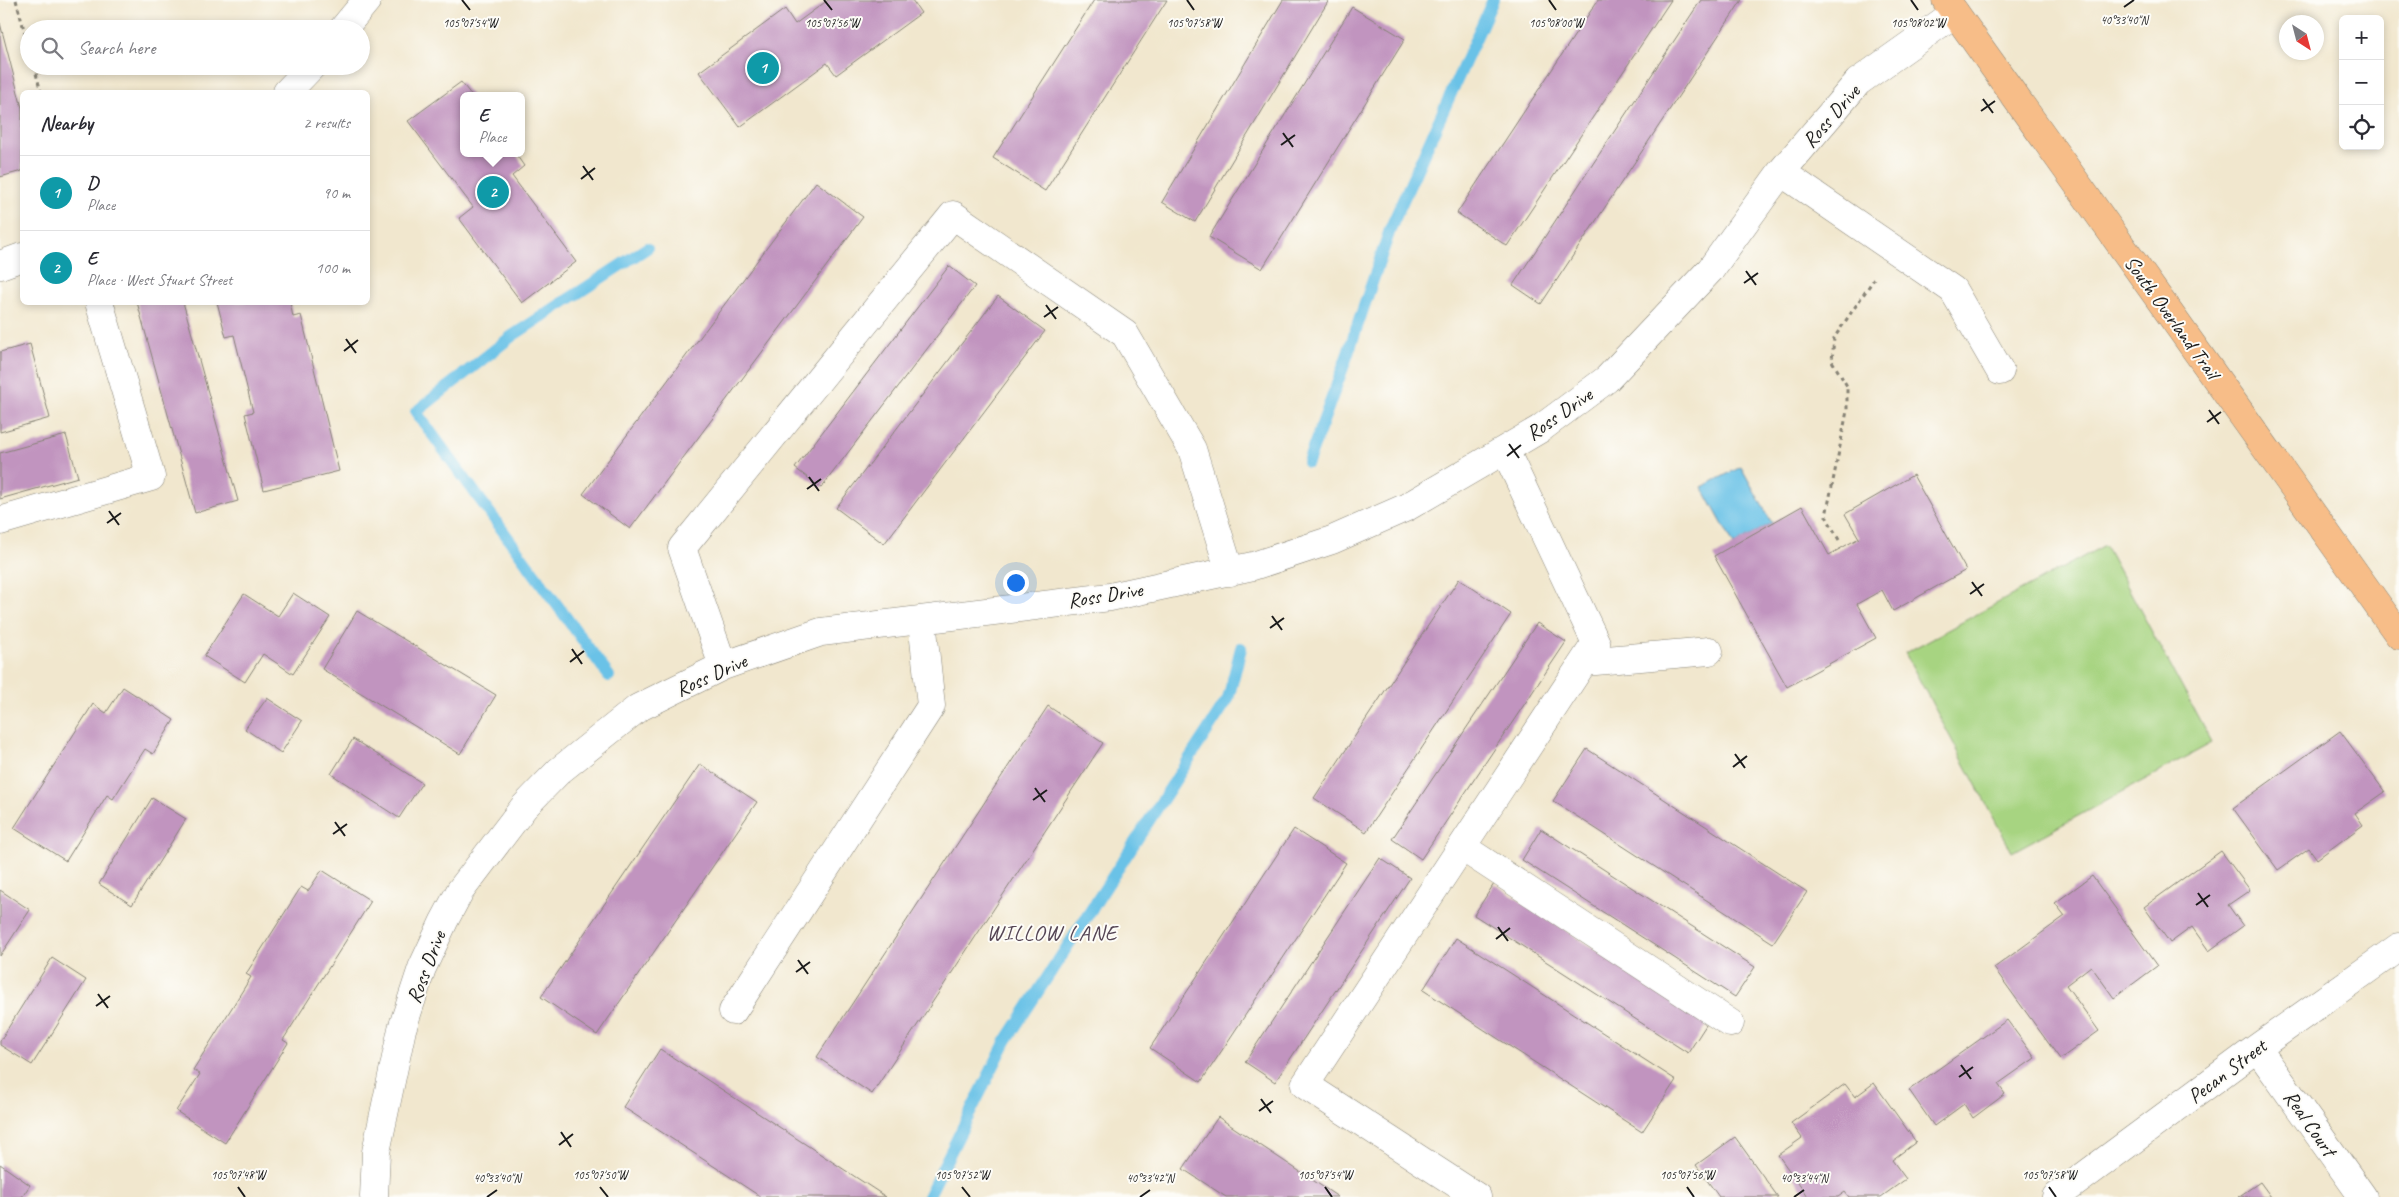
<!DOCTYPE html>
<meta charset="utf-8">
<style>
:root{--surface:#fff;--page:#f2f2f3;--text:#2b2b33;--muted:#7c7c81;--line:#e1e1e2;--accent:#d1495b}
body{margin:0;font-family:Caveat,sans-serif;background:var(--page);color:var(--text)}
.controls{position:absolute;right:15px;top:15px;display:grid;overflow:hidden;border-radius:8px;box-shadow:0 2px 8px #0003}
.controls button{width:45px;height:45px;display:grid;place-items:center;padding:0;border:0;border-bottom:1px solid var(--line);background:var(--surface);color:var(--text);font:25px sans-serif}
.compass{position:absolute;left:2279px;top:15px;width:45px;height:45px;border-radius:50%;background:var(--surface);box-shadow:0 2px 8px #0003;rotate:144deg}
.you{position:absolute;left:1015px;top:582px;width:18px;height:18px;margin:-12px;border:4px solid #fff;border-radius:50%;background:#1a73e8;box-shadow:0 0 0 8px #1a73e833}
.badge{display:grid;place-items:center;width:32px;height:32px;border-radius:50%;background:var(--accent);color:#fff;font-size:16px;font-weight:700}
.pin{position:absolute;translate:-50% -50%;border:2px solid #fff;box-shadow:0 1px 5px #0006}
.popup{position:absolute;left:460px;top:92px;width:65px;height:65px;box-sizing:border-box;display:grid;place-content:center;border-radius:8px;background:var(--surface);filter:drop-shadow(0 1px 4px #0005);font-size:16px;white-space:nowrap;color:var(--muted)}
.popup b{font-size:19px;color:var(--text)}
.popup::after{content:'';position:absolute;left:50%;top:100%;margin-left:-10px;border:10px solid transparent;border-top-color:var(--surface)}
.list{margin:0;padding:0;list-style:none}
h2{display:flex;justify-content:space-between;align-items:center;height:65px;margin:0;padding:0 20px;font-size:21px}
h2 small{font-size:16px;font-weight:400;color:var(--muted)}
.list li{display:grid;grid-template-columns:32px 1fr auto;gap:15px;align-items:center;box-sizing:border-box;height:75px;padding:0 20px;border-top:1px solid var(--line)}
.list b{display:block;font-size:19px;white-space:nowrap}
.list p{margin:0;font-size:16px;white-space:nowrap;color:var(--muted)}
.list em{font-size:16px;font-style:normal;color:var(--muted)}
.icon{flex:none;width:28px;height:28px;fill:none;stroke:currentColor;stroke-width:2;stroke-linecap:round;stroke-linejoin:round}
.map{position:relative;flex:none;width:2399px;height:1197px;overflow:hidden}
.search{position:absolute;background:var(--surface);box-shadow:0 2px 8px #0003;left:20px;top:20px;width:350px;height:55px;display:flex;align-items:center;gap:12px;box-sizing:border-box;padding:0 18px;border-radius:28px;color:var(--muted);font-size:19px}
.panel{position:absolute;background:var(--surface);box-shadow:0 2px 8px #0003;left:20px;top:90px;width:350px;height:215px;border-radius:8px}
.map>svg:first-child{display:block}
</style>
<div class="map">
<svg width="2399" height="1197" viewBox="0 0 2399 1197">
<rect width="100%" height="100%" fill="#fdfcf7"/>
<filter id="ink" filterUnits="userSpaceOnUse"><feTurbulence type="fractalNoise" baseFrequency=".02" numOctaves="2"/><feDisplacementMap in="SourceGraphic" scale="10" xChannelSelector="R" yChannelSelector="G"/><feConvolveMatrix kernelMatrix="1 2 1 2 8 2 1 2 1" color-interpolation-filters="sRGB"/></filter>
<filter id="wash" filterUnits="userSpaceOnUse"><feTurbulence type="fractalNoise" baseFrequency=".0096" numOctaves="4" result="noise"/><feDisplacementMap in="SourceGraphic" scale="20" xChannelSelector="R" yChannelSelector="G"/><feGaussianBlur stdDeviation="1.12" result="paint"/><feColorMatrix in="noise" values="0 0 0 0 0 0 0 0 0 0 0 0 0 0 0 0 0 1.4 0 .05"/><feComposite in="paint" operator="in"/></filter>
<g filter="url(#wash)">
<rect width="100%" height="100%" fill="#f1e7ce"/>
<path fill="#a7d481" stroke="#62784e" d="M2105 545 2212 743 2012 852 1905 653Z"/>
<path fill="#6ac2e7" stroke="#436f82" d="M1741 467 1772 523 1734 545 1702 487Z"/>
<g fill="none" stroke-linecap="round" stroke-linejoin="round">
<path stroke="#6ac2e7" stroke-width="12" d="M1308 462 1344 365 1391 227 1493 0
M609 676 416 412 512 336 647 248
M928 1197 1006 1041 1228 699 1241 648"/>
</g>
<g id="blocks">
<path fill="#c194bf" d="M828 0H912L921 13 836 75 827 63 740 127 699 72 785 9 795 24Z
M1094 0H1167L1045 191 993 158Z
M1283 0H1329L1195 222 1162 202Z
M1598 0H1671L1507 246 1457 213Z
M1701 0H1742L1541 304 1513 285Z
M1352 7 1405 39 1262 269 1209 237Z
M0 23 22 108V171L0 177Z
M461 82 472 96H464V153H515L524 166 512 176 576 262 522 303 459 218 473 207 408 121Z
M816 182 863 217 630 529 583 494Z
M949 266 975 286 821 488 795 468Z
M998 296 1045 331 884 544 836 508Z
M137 302H183L238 501 195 513Z
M217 302H290L293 317 301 315 339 471 264 490 245 414 253 412 234 335 226 337Z
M30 344 50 418 0 432V352Z
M66 435 78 477 0 499V453Z
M1913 475 1966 570 1893 611 1882 590 1857 604 1876 638 1787 687 1714 556 1802 506 1829 555 1859 538 1845 514Z
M1459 579 1511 614 1366 832 1314 798Z
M293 593 330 617 293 674 263 654 245 682 204 656 244 594 278 616Z
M357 611 496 695 460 754 322 669Z
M1537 623 1566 642 1421 859 1392 839Z
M123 687 174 720 153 754 145 749 113 799 107 795 66 861 14 828 93 704 106 713Z
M267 698 302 721 281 753 245 729Z
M1048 706 1103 743 872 1094 817 1057Z
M2340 731 2385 792 2355 813 2363 825 2317 859 2309 848 2278 870 2233 808Z
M353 739 422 783 399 818 331 774Z
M1587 749 1807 892 1773 943 1553 801Z
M700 764 757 802 597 1035 541 997Z
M152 798 186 819 132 905 99 884Z
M1294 829 1346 863 1201 1082 1150 1048Z
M1541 829 1755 967 1735 997 1522 860Z
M2221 851 2250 890 2228 905 2243 926 2209 951 2192 927 2170 943 2144 907Z
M1380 858 1410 878 1275 1082 1245 1062Z
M322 870 371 901 283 1040 288 1043 225 1143 176 1111 200 1074 193 1070 251 977 246 974 301 887 308 891Z
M2092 876 2157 966 2114 998 2091 966 2066 985 2099 1031 2060 1059 1994 968 2065 916 2055 903Z
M1494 884 1708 1022 1688 1053 1474 915Z
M0 890 30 910 0 956Z
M1456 938 1676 1080 1642 1132 1423 990Z
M52 958 86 980 32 1065 0 1045V1041Z
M2007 1020 2035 1058 1998 1084 2005 1094 1973 1118 1964 1104 1934 1126 1909 1090Z
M660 1049 886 1197H761L623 1107Z
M1874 1083 1916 1142 1892 1160 1906 1179 1881 1197H1849L1845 1192 1838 1197H1808L1778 1155 1802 1138 1791 1123 1845 1084 1855 1097Z
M1218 1117 1338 1197H1226L1183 1169Z
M1735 1137 1778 1197H1719L1696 1165Z
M0 1164 30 1185 22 1197H0Z
M2260 1182 2271 1197H2238Z"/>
</g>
</g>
<g filter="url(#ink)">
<use href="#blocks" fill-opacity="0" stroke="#868275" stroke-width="1"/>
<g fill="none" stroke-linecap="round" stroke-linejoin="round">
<defs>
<path id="minor" d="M343 29 367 0
M287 92 312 66
M1781 172 1953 290 2000 371
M0 265 22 257
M0 521 151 477 99 302
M1584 662 1709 651
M723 666 682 548 953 215 1125 334 1192 449 1230 572
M1462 847 1730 1023
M733 1011 931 706 922 620
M2257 1048 2363 1197
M374 1197 376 1152 402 1029 422 968 444 921 460 891 524 807 559 771 638 708 723 666 821 632 1110 597 1253 566 1332 540 1407 507 1540 429 1607 379 1711 269 1781 172 1858 82 1955 13
M1477 1197 1305 1085 1596 643 1505 450
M2056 1197 2257 1048 2399 947"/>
<path id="major" d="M1946 0 2399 635"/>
</defs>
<use href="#minor" stroke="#868275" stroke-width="29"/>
<use href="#major" stroke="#868275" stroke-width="29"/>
<path stroke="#868275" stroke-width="3" stroke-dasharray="4 4" stroke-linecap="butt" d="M16 0 29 48
M34 66 41 92
M1839 540 1826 516 1847 411V386L1832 361 1834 338 1874 279"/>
<use href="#minor" stroke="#fff" stroke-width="28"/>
<use href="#major" stroke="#f7bd88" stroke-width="28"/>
</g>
</g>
<path fill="none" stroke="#1c1c1c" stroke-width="2" d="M462 0 470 10M824 0 832 10M1187 0 1194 10M1549 0 1556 10M1911 0 1918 10M2124 7 2134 0M1983 99 1993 113M1981 111 1995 101M1283 133 1293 147M1281 145 1295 135M583 166 593 180M581 179 595 168M1746 271 1756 285M1744 283 1758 273M1046 305 1056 319M1044 317 1058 307M346 339 356 353M344 351 358 340M2209 410 2219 424M2207 422 2221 412M1509 444 1519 458M1507 456 1521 445M809 477 819 491M807 489 821 479M109 511 119 525M107 523 121 513M1972 582 1982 596M1970 594 1984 584M1272 616 1282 630M1270 628 1284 618M572 649 582 664M570 662 584 651M1735 754 1745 768M1733 767 1747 756M1035 788 1045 802M1033 800 1047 790M335 822 345 836M333 834 347 824M2198 893 2208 907M2196 905 2210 895M1498 927 1508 941M1496 939 1510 928M798 960 808 974M796 972 810 962M98 994 108 1008M96 1006 110 996M1961 1065 1971 1079M1959 1077 1973 1067M1261 1099 1271 1113M1259 1111 1273 1101M561 1132 571 1147M559 1145 573 1134M238 1187 245 1197M600 1187 608 1197M962 1187 970 1197M1325 1187 1332 1197M1687 1187 1694 1197M2049 1187 2056 1197M487 1197 497 1190M1140 1197 1150 1190M1794 1197 1804 1190"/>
<g text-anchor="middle" stroke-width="4" stroke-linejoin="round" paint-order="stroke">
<g font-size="21" fill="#1c1c1c" stroke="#fdfcf7">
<text transform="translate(1831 116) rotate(-49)" y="7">Ross Drive</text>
<text transform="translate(2172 317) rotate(54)" y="7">South Overland Trail</text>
<text transform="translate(1559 414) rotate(-35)" y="7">Ross Drive</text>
<text transform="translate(1105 595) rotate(-9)" y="7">Ross Drive</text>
<text transform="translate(711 675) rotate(-24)" y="7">Ross Drive</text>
<text transform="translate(426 967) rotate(-69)" y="7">Ross Drive</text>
<text transform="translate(2227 1071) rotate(-37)" y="7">Pecan Street</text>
<text transform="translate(2310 1123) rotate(55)" y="7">Real Court</text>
</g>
<g font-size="22" letter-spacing="1" fill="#564655" stroke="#fdfcf7">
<text x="1052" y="940">WILLOW LANE</text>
</g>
</g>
<g font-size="12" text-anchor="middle" fill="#1c1c1c" stroke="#fdfcf7" stroke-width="4" stroke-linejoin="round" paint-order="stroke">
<text x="2124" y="24">40°33'40"N</text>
<text x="470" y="27">105°07'54"W</text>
<text x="832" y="27">105°07'56"W</text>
<text x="1194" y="27">105°07'58"W</text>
<text x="1556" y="27">105°08'00"W</text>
<text x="1918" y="27">105°08'02"W</text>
<text x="238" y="1179">105°07'48"W</text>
<text x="600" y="1179">105°07'50"W</text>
<text x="962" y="1179">105°07'52"W</text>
<text x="1325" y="1179">105°07'54"W</text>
<text x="1687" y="1179">105°07'56"W</text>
<text x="2049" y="1179">105°07'58"W</text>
<text x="497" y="1182">40°33'40"N</text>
<text x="1150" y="1182">40°33'42"N</text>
<text x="1804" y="1182">40°33'44"N</text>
</g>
</svg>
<div class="controls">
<button>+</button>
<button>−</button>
<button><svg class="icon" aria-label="locate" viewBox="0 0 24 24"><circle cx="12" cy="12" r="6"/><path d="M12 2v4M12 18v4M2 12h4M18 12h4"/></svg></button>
</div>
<svg class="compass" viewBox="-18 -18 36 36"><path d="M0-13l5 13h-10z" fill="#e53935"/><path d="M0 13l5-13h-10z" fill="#7c7c81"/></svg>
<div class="you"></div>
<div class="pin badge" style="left:763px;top:68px;background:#0f9aa8">1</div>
<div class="pin badge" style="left:493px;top:192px;background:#0f9aa8">2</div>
<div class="popup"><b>E</b>Place</div>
<div class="search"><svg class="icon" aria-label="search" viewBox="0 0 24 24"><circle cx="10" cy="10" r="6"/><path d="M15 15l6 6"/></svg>Search here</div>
<section class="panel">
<h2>Nearby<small>2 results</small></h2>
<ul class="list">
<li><span class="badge" style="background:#0f9aa8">1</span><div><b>D</b><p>Place</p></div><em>90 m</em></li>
<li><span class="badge" style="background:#0f9aa8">2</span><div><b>E</b><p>Place · West Stuart Street</p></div><em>100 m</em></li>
</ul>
</section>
</div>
